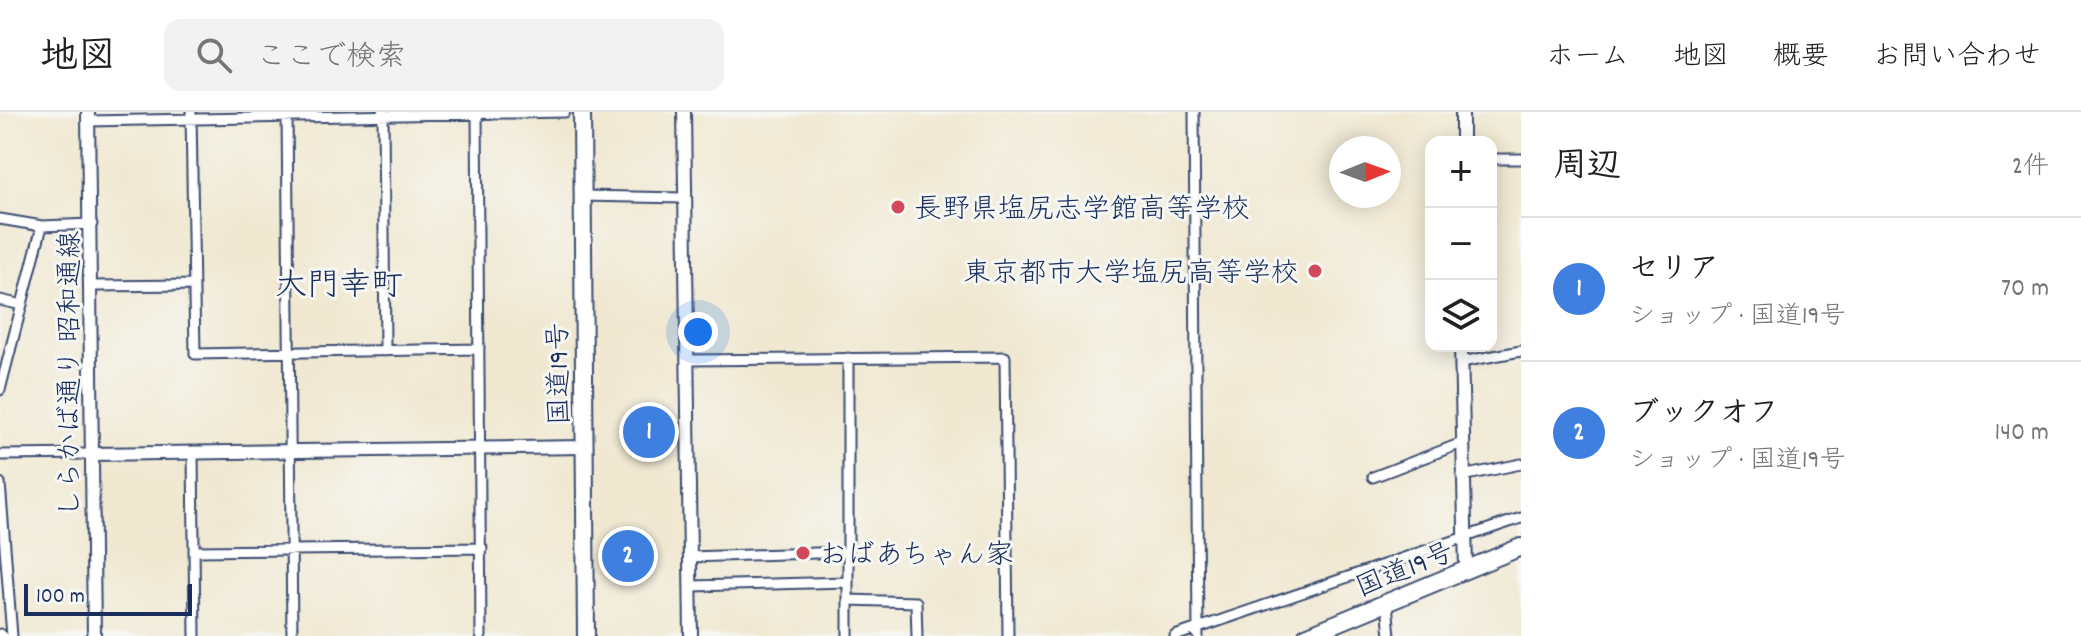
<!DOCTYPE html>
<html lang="ja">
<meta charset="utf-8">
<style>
:root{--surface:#fff;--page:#f2f2f2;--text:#222;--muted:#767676;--line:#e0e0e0;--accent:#0f766e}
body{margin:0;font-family:Dekko,"Klee One",sans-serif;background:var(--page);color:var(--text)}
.controls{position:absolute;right:24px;top:24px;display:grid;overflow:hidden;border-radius:16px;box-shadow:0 4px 20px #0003}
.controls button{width:72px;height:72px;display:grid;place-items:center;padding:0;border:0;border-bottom:2px solid var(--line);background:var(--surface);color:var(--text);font:40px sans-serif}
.compass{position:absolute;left:1329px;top:24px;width:72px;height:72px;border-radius:50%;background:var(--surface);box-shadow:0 4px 20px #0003;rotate:89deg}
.scale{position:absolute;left:24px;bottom:20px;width:168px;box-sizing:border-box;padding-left:8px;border:4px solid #1b2f5e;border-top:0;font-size:22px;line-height:28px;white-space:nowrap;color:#1b2f5e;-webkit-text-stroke:6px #f6f6f2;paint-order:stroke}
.you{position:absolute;left:698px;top:220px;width:28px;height:28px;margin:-20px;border:6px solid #fff;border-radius:50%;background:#1a73e8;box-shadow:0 0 0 12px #1a73e833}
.badge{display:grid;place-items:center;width:52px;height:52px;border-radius:50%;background:var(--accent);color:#fff;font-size:26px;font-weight:700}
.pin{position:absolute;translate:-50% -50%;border:4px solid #fff;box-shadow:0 2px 8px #0006}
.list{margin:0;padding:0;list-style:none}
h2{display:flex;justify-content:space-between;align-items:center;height:104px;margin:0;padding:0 32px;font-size:34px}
h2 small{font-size:26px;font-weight:400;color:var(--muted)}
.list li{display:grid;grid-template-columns:52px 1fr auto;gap:24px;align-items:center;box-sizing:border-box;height:144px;padding:0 32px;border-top:2px solid var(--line)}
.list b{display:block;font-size:30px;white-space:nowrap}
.list p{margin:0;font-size:26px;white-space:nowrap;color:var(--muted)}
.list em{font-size:26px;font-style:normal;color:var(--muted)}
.icon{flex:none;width:44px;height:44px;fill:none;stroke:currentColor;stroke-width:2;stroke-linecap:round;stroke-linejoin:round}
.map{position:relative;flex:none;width:1521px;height:524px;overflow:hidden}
header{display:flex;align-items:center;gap:48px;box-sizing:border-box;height:112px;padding:0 40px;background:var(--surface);border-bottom:2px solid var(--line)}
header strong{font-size:38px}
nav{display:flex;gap:44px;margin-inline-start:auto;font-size:28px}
.search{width:560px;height:72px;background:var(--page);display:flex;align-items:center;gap:20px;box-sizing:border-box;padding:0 28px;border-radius:16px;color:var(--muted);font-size:30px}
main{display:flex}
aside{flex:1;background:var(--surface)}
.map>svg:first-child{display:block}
</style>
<header>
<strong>地図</strong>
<div class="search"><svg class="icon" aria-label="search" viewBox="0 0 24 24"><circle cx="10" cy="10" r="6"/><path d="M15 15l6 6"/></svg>ここで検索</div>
<nav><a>ホーム</a><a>地図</a><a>概要</a><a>お問い合わせ</a></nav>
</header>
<main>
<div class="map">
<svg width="1521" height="524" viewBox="0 0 1521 524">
<rect width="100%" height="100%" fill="#f6f6f2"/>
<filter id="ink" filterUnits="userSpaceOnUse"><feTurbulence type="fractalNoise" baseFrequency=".0125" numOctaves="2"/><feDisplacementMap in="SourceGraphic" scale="16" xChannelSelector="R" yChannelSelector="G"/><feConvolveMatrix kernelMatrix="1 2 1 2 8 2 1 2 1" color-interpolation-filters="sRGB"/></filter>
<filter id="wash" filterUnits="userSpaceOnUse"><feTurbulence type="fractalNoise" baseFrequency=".006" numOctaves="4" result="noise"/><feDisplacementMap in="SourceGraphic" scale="32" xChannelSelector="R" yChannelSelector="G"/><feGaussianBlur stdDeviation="1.8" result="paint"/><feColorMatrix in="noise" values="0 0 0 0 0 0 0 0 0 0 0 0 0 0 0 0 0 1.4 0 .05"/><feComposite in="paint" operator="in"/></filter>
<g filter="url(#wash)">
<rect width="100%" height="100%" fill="#f0e8d1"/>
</g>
<g filter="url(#ink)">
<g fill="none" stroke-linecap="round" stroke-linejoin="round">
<defs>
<path id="minor" d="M191 0 195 242 479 237
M287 0 292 524
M383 0 385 239
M477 0 481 524
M1194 0 1198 524
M88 9 565 0
M1491 47H1521
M582 84 684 86
M0 107 42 114 92 112
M93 174 192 173
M0 188 22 193
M848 246V524
M688 248 1005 245 1008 524
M1461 250 1521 239
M0 278 42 114
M193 340 195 524
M0 343 93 342
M1462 364 1521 352
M1373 365 1462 331
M0 371 12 524
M195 439 482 436
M690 445 847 440
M691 474 848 470
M848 488 916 490 917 524
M1387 491 1390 524
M0 522 3 524
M1175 524 1521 406"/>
<path id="tertiary" d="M88 0 94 524
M684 0 691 524
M1462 0V30
M1461 234 1466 458
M93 342 584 335"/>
<path id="trunk" d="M582 0 586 524
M1306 524 1521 435"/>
</defs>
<use href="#minor" stroke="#3b4b6f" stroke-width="13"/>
<use href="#tertiary" stroke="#3b4b6f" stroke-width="16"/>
<use href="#trunk" stroke="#3b4b6f" stroke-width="20"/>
<use href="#minor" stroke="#fff" stroke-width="9"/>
<use href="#tertiary" stroke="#fff" stroke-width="12"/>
<use href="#trunk" stroke="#fff" stroke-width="16"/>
</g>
</g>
<g fill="#d1495b" stroke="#f6f6f2" stroke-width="3">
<circle cx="898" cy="95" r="8"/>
<circle cx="1315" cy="159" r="8"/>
<circle cx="803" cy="441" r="8"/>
</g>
<g text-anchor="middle" stroke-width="6" stroke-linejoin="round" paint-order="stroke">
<g font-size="28" fill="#1b2f5e" stroke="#f6f6f2" text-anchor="start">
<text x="914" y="105">長野県塩尻志学館高等学校</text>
<text x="1299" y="169" text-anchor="end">東京都市大学塩尻高等学校</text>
<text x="819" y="451">おばあちゃん家</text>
</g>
<g font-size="28" fill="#1b2f5e" stroke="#f6f6f2">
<text transform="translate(68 262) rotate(-90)" y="10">しらかば通り 昭和通線</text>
<text transform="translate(557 262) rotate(-91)" y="10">国道19号</text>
<text transform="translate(1404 456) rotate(-22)" y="10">国道19号</text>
</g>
<g font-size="32" fill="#1b2f5e" stroke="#f6f6f2">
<text x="339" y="182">大門幸町</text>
</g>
</g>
</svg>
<div class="controls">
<button>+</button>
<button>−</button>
<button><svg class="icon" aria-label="layers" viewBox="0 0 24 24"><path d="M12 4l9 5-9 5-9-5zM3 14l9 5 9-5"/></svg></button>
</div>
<svg class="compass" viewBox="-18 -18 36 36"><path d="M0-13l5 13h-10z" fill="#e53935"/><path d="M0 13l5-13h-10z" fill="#767676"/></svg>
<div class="scale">100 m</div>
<div class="you"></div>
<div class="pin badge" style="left:649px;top:320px;background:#3f7fe0">1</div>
<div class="pin badge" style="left:628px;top:444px;background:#3f7fe0">2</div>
</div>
<aside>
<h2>周辺<small>2件</small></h2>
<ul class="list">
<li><span class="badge" style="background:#3f7fe0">1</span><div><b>セリア</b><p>ショップ · 国道19号</p></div><em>70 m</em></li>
<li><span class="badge" style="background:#3f7fe0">2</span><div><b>ブックオフ</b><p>ショップ · 国道19号</p></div><em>140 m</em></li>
</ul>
</aside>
</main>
